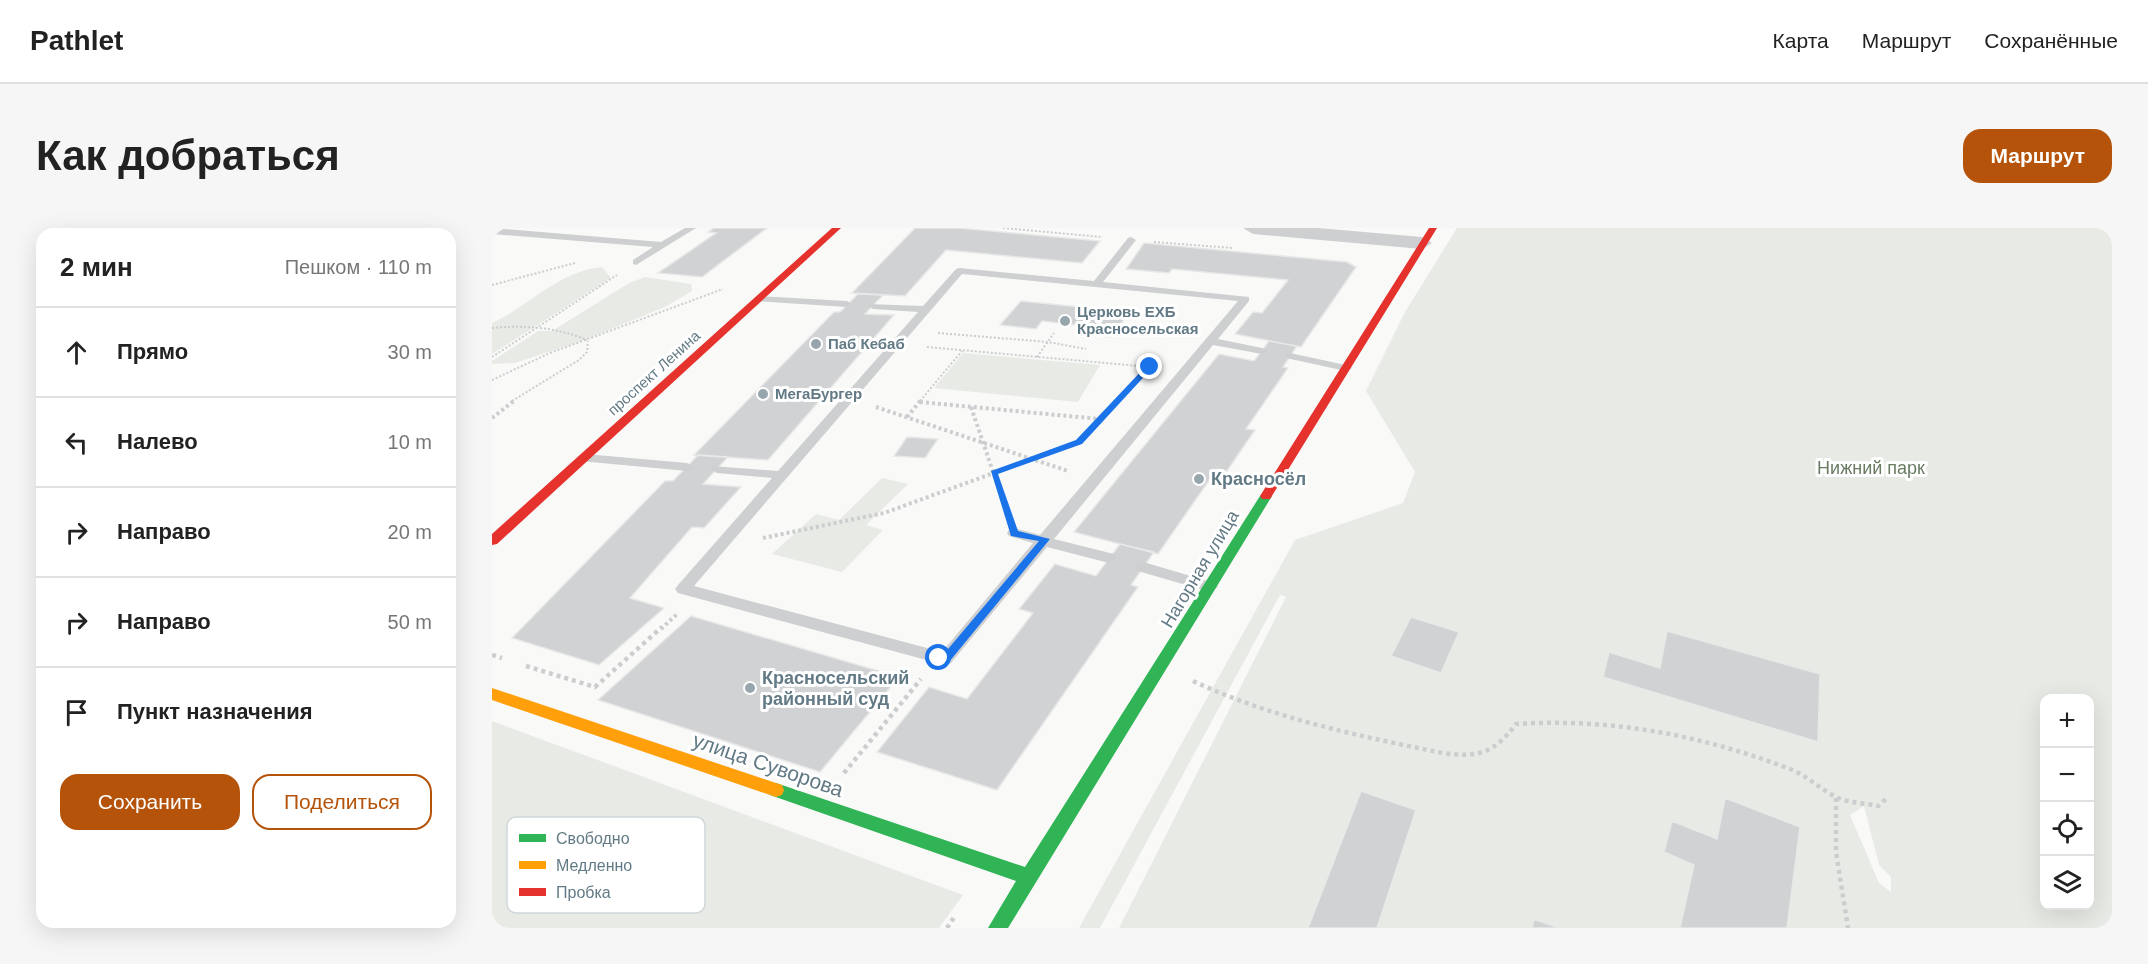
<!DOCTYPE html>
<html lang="ru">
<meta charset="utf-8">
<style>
:root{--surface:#fff;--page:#f6f6f6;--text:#222;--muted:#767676;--line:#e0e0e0;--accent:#b45309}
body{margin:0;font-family:Arial,sans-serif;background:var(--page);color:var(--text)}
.controls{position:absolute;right:18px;bottom:18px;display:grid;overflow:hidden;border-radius:12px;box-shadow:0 6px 24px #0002}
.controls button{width:54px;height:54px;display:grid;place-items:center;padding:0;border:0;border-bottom:2px solid var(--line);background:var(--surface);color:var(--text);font:30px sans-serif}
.stop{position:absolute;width:18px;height:18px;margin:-14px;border:4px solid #1a73e8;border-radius:50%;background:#fff}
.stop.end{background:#1a73e8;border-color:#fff;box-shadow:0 2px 6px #0008}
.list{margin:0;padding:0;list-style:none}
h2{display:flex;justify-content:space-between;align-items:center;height:78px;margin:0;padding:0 24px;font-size:26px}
h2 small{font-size:20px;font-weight:400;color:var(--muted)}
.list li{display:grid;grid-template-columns:39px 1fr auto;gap:18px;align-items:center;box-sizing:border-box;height:90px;padding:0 24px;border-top:2px solid var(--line)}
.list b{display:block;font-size:22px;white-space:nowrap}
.list em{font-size:20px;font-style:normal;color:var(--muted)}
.actions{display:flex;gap:12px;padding:18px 24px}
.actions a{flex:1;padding:14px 0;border:2px solid var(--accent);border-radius:18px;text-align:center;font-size:21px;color:var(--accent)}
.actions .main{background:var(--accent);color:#fff}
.icon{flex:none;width:33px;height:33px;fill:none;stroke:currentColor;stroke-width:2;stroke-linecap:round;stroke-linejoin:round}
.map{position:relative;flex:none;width:1620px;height:700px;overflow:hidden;border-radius:18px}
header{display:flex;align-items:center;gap:36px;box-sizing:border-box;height:84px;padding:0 30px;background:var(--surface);border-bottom:2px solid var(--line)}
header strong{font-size:28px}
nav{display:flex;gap:33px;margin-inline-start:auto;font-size:21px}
.intro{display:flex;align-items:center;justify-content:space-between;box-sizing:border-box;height:144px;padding:0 36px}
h1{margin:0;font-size:42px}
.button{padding:15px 27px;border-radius:18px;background:var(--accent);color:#fff;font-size:21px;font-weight:700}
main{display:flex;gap:36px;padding:0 36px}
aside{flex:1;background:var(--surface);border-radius:18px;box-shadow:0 6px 24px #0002}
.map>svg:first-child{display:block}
</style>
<header>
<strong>Pathlet</strong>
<nav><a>Карта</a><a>Маршрут</a><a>Сохранённые</a></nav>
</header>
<div class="intro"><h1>Как добраться</h1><a class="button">Маршрут</a></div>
<main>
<aside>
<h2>2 мин<small>Пешком · 110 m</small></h2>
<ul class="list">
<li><svg class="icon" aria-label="ahead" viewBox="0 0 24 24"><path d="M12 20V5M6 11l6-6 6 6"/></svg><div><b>Прямо</b></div><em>30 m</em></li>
<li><svg class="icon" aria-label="left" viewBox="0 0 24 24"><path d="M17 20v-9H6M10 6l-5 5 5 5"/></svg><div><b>Налево</b></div><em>10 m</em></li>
<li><svg class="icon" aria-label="right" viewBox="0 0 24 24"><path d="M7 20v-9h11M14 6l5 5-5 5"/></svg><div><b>Направо</b></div><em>20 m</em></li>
<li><svg class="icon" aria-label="right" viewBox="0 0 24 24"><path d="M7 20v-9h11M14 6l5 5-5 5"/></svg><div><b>Направо</b></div><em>50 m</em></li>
<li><svg class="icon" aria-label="arrive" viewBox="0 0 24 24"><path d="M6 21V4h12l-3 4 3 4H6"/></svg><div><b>Пункт назначения</b></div></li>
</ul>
<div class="actions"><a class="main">Сохранить</a><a>Поделиться</a></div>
</aside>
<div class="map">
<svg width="1620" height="700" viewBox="0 0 1620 700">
<rect width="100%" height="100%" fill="#f9f9f8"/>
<path fill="#e8ebe5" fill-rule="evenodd" d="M965 0H1620V700H627L794 369 788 367 608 700H587L803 312 911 275 923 244 874 163 913 84ZM1552 470H1598V678H1552ZM1372 578 1387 637 1399 649V664L1387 655 1358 587Z
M110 39 119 50 0 126V95C37 78 67 43 110 39Z
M153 49 199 56 200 63 173 79 87 114 23 135 0 136V133L46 103H60L137 55Z
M471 125 608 137 586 174 442 160Z
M390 250 416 256 374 297 391 302 350 344 280 326 324 286 347 292Z
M0 493 471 667 447 700H0Z"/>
<path fill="#d0d2d3" stroke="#e8e8e8" stroke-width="1.5" d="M222 0H275L210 49 166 45 224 5 216 4Z
M423 0H467L608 13 590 35 454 22 413 68 360 65Z
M652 15 855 34 864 39 809 119 743 106 761 84 770 85 796 52 680 41 677 45 634 41Z
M366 66 391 67 373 86 402 87 276 232 202 227 342 84H348Z
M529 73 637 84 620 109 589 106 595 98 550 93 544 101 508 97Z
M777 113 805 118 791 139 796 140 754 201 763 202 735 243 725 241 666 326 582 304 727 126 762 133Z
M415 209 446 211 433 230 402 228Z
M206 227 236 229 211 256 249 259 212 300 200 299 138 370 172 380 107 437 20 410 173 253H181Z
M628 316 662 324 639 357 646 359 505 562 385 524 437 459 475 471 541 385 527 381 563 336 604 348Z
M199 388 407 449 328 544 106 472Z
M919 389 967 404 949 445 899 428Z
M1175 403 1328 446 1326 514 1111 449 1117 424 1168 440Z
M869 563 924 582 885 700H816Z
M1233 570 1308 599 1295 700H1188L1202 637 1172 624 1180 593 1225 611Z
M1042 691 1067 700H1040Z"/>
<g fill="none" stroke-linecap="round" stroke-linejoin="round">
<path stroke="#cbcdce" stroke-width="2" stroke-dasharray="2 2" stroke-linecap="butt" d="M511 0 610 9
M662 14 741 20
M0 57 83 35
M0 100C33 97 64 99 95 112
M446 105 556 114 594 121
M435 119 658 139
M0 129 125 47
M545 129 562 105
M0 152 58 125 231 61
M20 173 87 132 95 124 96 113
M428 173 470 123
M626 173 658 139"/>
<path stroke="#cbcdce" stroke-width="4" stroke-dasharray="3 3" stroke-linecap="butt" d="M428 174 608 191
M384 179 576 243
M479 179 514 282
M415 189 429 172
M0 190 23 172
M271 310 392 285 587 214 627 172
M169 401 185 386"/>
<path stroke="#cbcdce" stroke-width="4.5" stroke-dasharray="4 4" stroke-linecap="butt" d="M0 427 10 430
M34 438 103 459 170 399
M701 453C780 490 866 508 951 525 987 530 1002 525 1024 496 1119 490 1209 507 1298 541 1316 548 1329 562 1346 570 1358 575 1373 575 1386 578L1395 570
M352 545 429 451
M1344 570V624L1356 700
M455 700 463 688"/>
<path fill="#cdcfd0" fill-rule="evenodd" d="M0 0 169 14 193 0H204L144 37 141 36V32L161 19 0 6Z
M639 9 644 12 611 54 757 69V73L726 111 770 120 776 123 770 126 721 117 562 311 622 326 624 330 622 334 617 335 555 319 459 435 453 437 186 365 183 361 186 357 280 250 225 245 218 241 220 238 286 243 426 84 381 81 376 78 377 76 431 78 464 41 467 40 602 53 636 10ZM470 46 746 73 548 307 522 300 517 302 515 305 517 308 541 315 450 424 202 358Z
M267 68 355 73 360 76 355 79 263 73V69Z
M798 125 858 138 860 140 854 143 794 130 792 128Z
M93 226 195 235 202 239 195 243 88 233 87 230Z
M651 334 723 355 726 359 718 364 646 343 644 339 646 335Z"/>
<path fill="#cdcfd0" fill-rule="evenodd" d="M751 0H826L930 9 940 15 930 21 761 6Z"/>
<path fill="#30b455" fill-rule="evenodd" d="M774 264 780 268 516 700H496L524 653 278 567 276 562 278 557 284 555 533 639 768 268Z"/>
<path fill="#ff9f0a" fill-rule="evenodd" d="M0 460 284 555 290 557 292 562 290 567 284 569 0 472Z"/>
<path fill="#e5322d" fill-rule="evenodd" d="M340 0H349L5 316 0 317V306Z
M937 0H945L778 271H770L768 268Z"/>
</g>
<path fill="#1a73e8" d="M655 137 661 139 590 216 506 246 526 303 558 311 457 434 443 432V427H451L547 313 519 308 499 243 584 212Z"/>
<g fill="#97a6ad" stroke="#fff" stroke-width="2">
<circle cx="573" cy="93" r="6"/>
<circle cx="324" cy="116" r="6"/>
<circle cx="271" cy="166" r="6"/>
<circle cx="707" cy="251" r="6"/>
<circle cx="258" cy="460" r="6"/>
</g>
<g text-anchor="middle" stroke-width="6" stroke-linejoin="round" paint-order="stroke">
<g font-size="15" font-weight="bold" fill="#627a85" stroke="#fff" text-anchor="start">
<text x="585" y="89">Церковь ЕХБ<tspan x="585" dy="17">Красносельская</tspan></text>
<text x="336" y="121">Паб Кебаб</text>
<text x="283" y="171">МегаБургер</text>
</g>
<g font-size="15" fill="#627a85" stroke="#fff">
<text transform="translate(162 145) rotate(-42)" y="5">проспект Ленина</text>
</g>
<g font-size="18" fill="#697c62" stroke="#fff">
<text x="1379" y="246">Нижний парк</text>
</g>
<g font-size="18" font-weight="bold" fill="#627a85" stroke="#fff" text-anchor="start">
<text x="719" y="257">Красносёл</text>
<text x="270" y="456">Красносельский<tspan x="270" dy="21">районный суд</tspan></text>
</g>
<g font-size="18" fill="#627a85" stroke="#fff">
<text transform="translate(708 341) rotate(-59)" y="6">Нагорная улица</text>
</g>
<g font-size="21" fill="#627a85" stroke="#fff">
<text transform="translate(276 537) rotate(19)" y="7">улица Суворова</text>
</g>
</g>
<rect x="15" y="589" width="198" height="96" rx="9" fill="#fff" stroke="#d0d7da" stroke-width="1.5"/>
<rect x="27" y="606" width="27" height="8" fill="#30b455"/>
<rect x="27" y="633" width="27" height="8" fill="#ff9f0a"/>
<rect x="27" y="660" width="27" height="8" fill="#e5322d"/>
<g font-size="16" fill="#627a85">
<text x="64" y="616">Свободно</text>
<text x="64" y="643">Медленно</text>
<text x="64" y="670">Пробка</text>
</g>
</svg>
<div class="controls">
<button>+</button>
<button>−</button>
<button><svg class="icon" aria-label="locate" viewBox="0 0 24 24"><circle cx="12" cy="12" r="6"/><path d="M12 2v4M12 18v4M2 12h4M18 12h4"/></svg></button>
<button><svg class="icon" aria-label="layers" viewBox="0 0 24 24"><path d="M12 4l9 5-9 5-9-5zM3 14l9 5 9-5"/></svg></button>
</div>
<div class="stop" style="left:447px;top:430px"></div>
<div class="stop end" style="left:658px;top:139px"></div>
</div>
</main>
